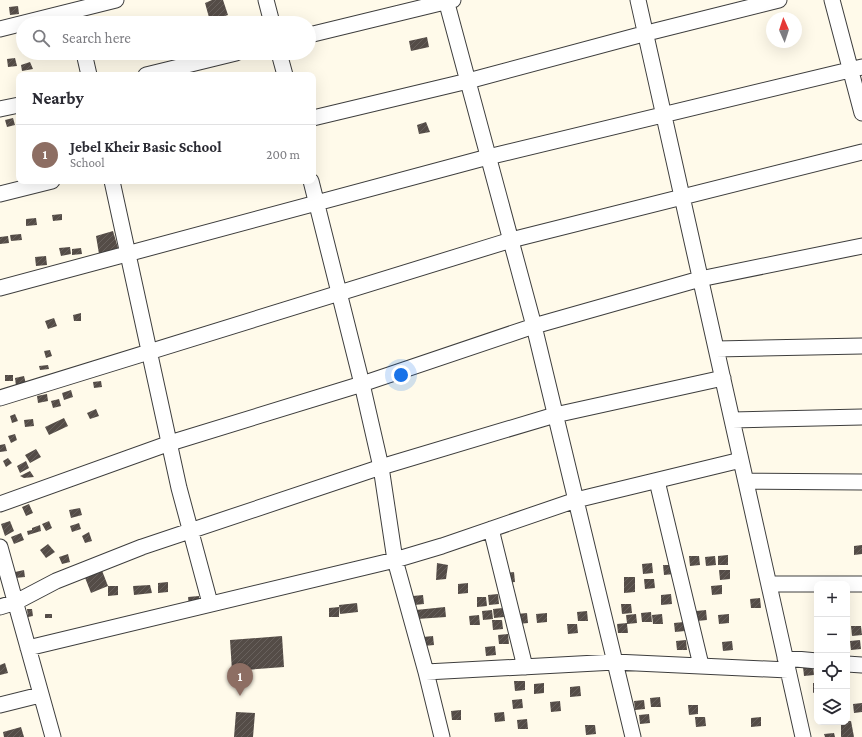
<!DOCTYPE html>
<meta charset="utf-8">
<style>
:root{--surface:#fff;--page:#f2f2f3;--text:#2b2b33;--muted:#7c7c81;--line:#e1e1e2;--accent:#c01f2f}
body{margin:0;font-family:"Crimson Pro",serif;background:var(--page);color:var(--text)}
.controls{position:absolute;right:12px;bottom:12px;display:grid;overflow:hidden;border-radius:8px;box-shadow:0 4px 16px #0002}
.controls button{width:36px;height:36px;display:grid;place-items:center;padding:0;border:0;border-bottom:1px solid var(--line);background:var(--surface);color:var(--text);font:20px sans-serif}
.compass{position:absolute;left:766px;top:12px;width:36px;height:36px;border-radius:50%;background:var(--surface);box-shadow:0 4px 16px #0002;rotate:357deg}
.you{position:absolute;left:401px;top:375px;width:14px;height:14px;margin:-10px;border:3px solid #fff;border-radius:50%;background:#1a73e8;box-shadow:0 0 0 6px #1a73e833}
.badge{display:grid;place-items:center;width:26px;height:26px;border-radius:50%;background:var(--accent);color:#fff;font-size:13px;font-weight:700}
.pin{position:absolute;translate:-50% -33px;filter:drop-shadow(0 1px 2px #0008)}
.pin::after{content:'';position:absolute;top:21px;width:14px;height:12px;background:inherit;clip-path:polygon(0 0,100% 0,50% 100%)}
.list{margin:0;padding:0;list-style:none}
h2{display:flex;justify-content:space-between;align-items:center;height:52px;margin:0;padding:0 16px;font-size:17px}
h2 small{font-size:13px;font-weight:400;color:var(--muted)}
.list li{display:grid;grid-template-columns:26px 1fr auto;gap:12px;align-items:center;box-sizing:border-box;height:60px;padding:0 16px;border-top:1px solid var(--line)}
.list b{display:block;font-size:15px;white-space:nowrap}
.list p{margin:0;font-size:13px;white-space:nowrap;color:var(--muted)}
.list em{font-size:13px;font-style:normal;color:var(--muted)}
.icon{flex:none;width:22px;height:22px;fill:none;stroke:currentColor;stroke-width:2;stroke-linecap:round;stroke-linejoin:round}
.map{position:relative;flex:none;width:862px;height:737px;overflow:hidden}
.search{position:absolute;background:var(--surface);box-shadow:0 4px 16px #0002;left:16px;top:16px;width:300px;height:44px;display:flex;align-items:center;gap:10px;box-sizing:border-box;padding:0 14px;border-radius:22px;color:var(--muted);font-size:15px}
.panel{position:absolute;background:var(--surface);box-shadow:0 4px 16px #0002;left:16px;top:72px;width:300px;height:112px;border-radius:8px}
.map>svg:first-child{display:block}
</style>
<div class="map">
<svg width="862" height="737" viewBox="0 0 862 737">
<defs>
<pattern id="building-hatch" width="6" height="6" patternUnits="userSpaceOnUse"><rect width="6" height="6" fill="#544c47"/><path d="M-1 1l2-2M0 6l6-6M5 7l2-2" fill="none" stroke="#68615d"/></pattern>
</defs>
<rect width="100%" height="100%" fill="#fffaea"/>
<path fill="url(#building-hatch)" d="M212 0H223L228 15 210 21 205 3Z
M18 6 19 14 10 15 9 7Z
M427 37 429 47 411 51 409 41Z
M45 53H67L68 57 58 59 55 56 46 58Z
M15 58 17 66 8 67 7 59Z
M30 62 33 69 22 71 21 65Z
M13 118 15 125 7 127 5 120Z
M426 122 430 132 419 134 417 125Z
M62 214V220L53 221 52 215Z
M36 218 37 225 26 226V219Z
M113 231 118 248 99 254 96 236Z
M21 234 22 240 11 241 10 235Z
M8 236 9 243 0 244V237Z
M70 247 71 254 61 256 59 248Z
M81 248 82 254 72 255V249Z
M46 256 47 265 36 266 35 257Z
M81 313V321H74L73 315Z
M54 318 57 326 48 329 45 321Z
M50 350 52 356 46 358 44 351Z
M48 365 49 369 40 370 39 366Z
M5 375H13V381H5Z
M24 376 26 384 16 386 15 378Z
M101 381 102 387 94 388 93 382Z
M71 390 73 397 64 400 62 393Z
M47 394 48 401 38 403 37 396Z
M59 399 61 406 53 408 51 401Z
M96 409 99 416 90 419 87 413Z
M15 414 18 421 12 423 10 416Z
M64 418 68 426 49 435 45 427Z
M33 419 34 426 25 427 24 420Z
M15 434 17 440 11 443 8 436Z
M5 444 7 451 0 452V445Z
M36 449 41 457 30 463 25 455Z
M8 458 12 463 6 467 3 461Z
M26 461 29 468 20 473 17 466Z
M30 471 34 477 24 478 20 476Z
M29 504 33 513 26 516 22 507Z
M80 508 82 515 71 518 69 510Z
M10 521 14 531 5 536 1 524Z
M49 521 52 528 46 531 42 524Z
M79 523 81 529 72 532 70 526Z
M40 525 41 531 28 535 27 531 32 530V528Z
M89 532 92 541 85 543 82 536Z
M21 533 24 540 14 544 11 537Z
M48 544 55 552 46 558 40 550Z
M862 545V554L854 555V546Z
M68 554 70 562 62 564 59 557Z
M728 555V565H718V556Z
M689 556H699L700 565 690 566Z
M715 556 716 565 706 566 705 557Z
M437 563 448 565 446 579 436 580Z
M652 563 653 573 643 574 642 564Z
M663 565H673L674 574 664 575Z
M101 568 108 586H118V595L108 596V586L91 593 84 575Z
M24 570 25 577 15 578V572Z
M719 570H730V579L720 580Z
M514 572 515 582 505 583V573Z
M624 577H635V592L624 593Z
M644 579H654L655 588 645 589Z
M168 582V592L158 593V583Z
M468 583V593L458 594V584Z
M150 585 152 593 134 595 133 586Z
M722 585V594L712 595 711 586Z
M498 594 499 604 489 605 488 595Z
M671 594 672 604 661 605V595Z
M423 595 424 604 414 605 413 596Z
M199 596V605L189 606 188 597Z
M477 597H486L487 606 477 607Z
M760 598 761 608H751L750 599Z
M357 603 358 612 340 614 339 605Z
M621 604H631L632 613 622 614Z
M339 607V617H329V608Z
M445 607 446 617 417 619 416 610Z
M503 608 504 617 494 618 493 609Z
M27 609H32L33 616 28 617Z
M492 610 493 619 483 620 482 611Z
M706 610 707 620 697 621 696 611Z
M587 611 588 621H578L577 612Z
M651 612 652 622H642L641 613Z
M527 613 528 623 518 624 517 614Z
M547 613V622L537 623 536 614Z
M45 614H52V618H45Z
M636 614 637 623 627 624 628 633H618L617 624 627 623 626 615Z
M662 614 663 624H653L652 615Z
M729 614V623L719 624 718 615Z
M479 615 480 625H470L469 616Z
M492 620H502L503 629 493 630Z
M684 622 685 631 675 632 674 623Z
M567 624H577L578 633 568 634Z
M851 626H861L862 635 852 636Z
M508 634 509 644H499L498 635Z
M282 636 284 667 232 671 230 640Z
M433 636 434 645 424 646 423 637Z
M686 640 687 650H677L676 641Z
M860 640 861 649 851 650 850 641Z
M732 641 733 650 723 651 722 642Z
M495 646 496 655 486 656 485 647Z
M5 663 8 673 0 675V665Z
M813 666 814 675 804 676 803 667Z
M514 681H525V690L515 691Z
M544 683V693L534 694V684Z
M813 683H817V692L813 693Z
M580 686 581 696 570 697V687Z
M660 697 661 707H651L650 698Z
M522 699 523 708 513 709 512 700Z
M644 700 645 709 635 710 634 701Z
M560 701 561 711 551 712 550 702Z
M862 703V712L854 713 853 704Z
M688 705H698V714L689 715Z
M461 710V720H452L451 711Z
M236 712 255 713 253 737H234Z
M504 712 505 721 495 722 494 713Z
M649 714 650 723 640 724 639 715Z
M695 717H705L706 726 696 727Z
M761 717V726L751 727V718Z
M527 719 528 729H518L517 720Z
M847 721H851L854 737H841V722Z
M585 725H595L596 734 586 735Z
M21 727 24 737H4L3 732Z
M834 733 835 737H825L824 734Z"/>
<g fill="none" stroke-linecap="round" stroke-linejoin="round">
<defs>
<path id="minor" d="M266 0 272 23
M446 0 534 326 633 737
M638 0 803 737
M832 0 862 113
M0 29 116 0
M309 35 453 0
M84 53 89 75
M279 53 285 75
M146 75 236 53
M0 109 19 105
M313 118 468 81 647 33 779 0
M112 181 179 488 210 603
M311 181 362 384 381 467 395 560 426 672 442 737
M0 194 52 181
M0 288 488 157 862 67
M716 349 862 346
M0 398 511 240 862 152
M732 420 862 417
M657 481 701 665
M746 481 862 482
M0 504 170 443 362 384 534 326 700 279 862 246
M491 529 525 667
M0 547 53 737
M769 584H862
M0 607 16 602 56 581 142 547 381 467 555 415 723 378
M28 648 395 560 442 546 576 500 741 460
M785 658 817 661
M847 664 862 665
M426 672 615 662 788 670
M0 705 40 695"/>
</defs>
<use href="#minor" stroke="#3e3e3e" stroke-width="17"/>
<use href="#minor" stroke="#fff" stroke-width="15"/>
</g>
</svg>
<div class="controls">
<button>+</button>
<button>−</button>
<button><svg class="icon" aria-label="locate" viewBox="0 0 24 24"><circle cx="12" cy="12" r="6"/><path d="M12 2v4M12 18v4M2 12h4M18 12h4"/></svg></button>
<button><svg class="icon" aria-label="layers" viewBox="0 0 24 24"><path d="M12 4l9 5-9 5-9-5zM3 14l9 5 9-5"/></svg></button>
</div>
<svg class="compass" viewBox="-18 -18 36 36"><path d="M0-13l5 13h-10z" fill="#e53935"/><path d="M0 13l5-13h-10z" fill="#7c7c81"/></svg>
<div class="you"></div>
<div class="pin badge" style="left:240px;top:696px;background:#8d6e63">1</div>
<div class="search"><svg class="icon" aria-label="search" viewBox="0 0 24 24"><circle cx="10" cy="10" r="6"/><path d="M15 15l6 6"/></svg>Search here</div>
<section class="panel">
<h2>Nearby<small></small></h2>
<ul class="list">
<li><span class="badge" style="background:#8d6e63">1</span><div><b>Jebel Kheir Basic School</b><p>School</p></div><em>200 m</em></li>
</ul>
</section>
</div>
